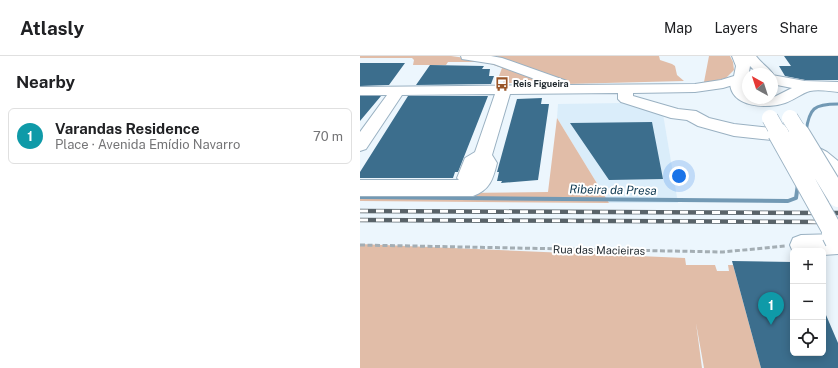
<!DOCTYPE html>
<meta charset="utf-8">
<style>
:root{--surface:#fff;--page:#f6f6f6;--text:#202124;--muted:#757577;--line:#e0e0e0;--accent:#995528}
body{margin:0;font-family:"Public Sans",sans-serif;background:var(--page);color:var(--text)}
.controls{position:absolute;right:12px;bottom:12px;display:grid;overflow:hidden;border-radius:6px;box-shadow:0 2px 10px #0003}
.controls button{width:36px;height:36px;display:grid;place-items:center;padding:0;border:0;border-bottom:1px solid var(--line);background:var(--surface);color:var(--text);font:20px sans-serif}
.compass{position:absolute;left:382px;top:12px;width:36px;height:36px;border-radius:50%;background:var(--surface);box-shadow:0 2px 10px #0003;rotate:321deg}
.you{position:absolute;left:319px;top:120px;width:14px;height:14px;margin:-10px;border:3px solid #fff;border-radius:50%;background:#1a73e8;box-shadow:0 0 0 6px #1a73e833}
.badge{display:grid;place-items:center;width:26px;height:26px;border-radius:50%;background:var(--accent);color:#fff;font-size:13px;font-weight:700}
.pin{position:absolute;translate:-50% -33px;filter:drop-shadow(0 1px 2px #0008)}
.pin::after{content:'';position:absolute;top:21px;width:14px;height:12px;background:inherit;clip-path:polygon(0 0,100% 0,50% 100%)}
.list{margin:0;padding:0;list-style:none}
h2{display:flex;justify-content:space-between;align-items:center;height:52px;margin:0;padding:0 16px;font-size:17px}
h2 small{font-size:13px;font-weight:400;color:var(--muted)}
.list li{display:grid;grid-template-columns:26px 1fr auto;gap:12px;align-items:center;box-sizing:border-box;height:56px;margin:0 8px 8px;padding:0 8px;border:1px solid var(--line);border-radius:6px}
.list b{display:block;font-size:15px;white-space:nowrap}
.list p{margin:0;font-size:13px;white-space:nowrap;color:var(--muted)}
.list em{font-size:13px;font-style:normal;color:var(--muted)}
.icon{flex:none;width:22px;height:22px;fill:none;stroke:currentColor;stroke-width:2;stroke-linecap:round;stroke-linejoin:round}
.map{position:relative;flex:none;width:478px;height:312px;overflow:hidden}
header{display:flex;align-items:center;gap:24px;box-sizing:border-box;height:56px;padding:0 20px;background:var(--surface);border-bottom:1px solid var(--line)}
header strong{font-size:19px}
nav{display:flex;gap:22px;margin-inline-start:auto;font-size:14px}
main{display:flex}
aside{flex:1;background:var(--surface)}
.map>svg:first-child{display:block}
</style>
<header>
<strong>Atlasly</strong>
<nav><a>Map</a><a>Layers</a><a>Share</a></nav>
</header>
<main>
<aside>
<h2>Nearby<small></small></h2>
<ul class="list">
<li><span class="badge" style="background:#0f9aa8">1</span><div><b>Varandas Residence</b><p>Place · Avenida Emídio Navarro</p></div><em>70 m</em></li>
</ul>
</aside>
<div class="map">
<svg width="478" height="312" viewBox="0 0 478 312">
<rect width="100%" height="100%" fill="#ecf6fd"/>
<path fill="#daedfa" d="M262 47 303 58 318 147H249L197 62 198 48Z"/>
<path fill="#e1bda8" d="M0 0H91L127 5 183 23 182 27H143L146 20H139L142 12 125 6H88L86 9H53L54 4 52 2H0Z
M138 0H299L300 4 312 8 315 10 317 19 324 25 206 28 136 1Z
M349 0H370L373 6 374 14 366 22 345 27 344 26Z
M197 62 249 147 0 145V138L188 136Z
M0 188 325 202 326 209H355L357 215H369L368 209H373L401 312H344L336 267 342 312H0Z"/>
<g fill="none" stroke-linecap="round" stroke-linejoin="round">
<path stroke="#7299b4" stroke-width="3" d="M446 76C449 52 454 48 478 48"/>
<path stroke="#7299b4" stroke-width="4" d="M0 141 428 145 436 142 438 128"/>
</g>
<path fill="#3c6e8d" d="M424 0H478V24H445L425 20 419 10H431Z
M0 7H45L29 29 0 30Z
M70 9 124 10 122 13H130L129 20H134L131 28 56 29Z
M0 40H21L0 65Z
M48 40H128L98 116H95L93 122H0V116Z
M182 42 181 48H189L178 124 141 127 142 125H137L139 116H137L157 43Z
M292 66 303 123 249 124 210 67Z
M372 205 433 206V297H463V252L478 287V312H401Z"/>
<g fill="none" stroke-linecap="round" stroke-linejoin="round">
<defs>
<path id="minor" d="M101 0H131L142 2 207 25 209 29 335 28 361 24 374 20 376 10 372 0H396C401 7 408 11 413 18L412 19V18H398L390 10 388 22 386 25 363 32 335 36 273 37V40L318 53 336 55 349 62 374 68 412 72 432 78 467 96 478 105V123L471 121 455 106 420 86 412 84 374 80 338 70 327 64 311 62 261 46 258 43V37L150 38 132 99 137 107C133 123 130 134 113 140H0V124H99L97 122 105 102 115 96 135 38 42 39 6 93 0 95V76L27 39H0V31L191 29 134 8 102 3Z
M478 178V198L463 199V195H433V196L430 189 433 182 441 179Z"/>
<path id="major" d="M388 16 394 18H388V25L385 27 388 35V42H412L432 32 412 28V19L445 25 478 26V36C470 35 458 33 450 35 442 37 434 44 425 47 408 53 371 52 370 27L376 19Z"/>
</defs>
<use href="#minor" stroke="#9ab1c2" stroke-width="2"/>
<use href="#major" stroke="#9ab1c2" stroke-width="2"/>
<path stroke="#a4aeb4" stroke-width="3" stroke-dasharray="5 2.5" stroke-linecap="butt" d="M0 189 363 196 425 190"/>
<use href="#minor" fill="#fff" fill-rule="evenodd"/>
<use href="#major" fill="#fff" fill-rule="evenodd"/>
<defs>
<path id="rail" d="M0 155 478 157
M0 164 478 166"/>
</defs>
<use href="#rail" stroke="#596369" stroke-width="4.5"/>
<use href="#rail" stroke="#fff" stroke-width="3" stroke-dasharray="8" stroke-linecap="butt"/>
<defs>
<path id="major-bridge-far2" d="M410 62 419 78
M430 62 440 78"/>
<path id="major-bridge-far1" d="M418 77 475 179
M439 77 478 141"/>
<path id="major-bridge" d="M475 178 478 184"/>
</defs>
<use href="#major-bridge-far2" stroke="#9ab1c2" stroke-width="17" stroke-linecap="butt"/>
<use href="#major-bridge-far1" stroke="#9ab1c2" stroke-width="22" stroke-linecap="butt"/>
<use href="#major-bridge" stroke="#9ab1c2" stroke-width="28" stroke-linecap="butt"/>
<use href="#major-bridge-far2" stroke="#fff" stroke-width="16"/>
<use href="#major-bridge-far1" stroke="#fff" stroke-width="20"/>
<use href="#major-bridge" stroke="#fff" stroke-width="26"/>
</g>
<defs>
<symbol id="bus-bare" viewBox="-9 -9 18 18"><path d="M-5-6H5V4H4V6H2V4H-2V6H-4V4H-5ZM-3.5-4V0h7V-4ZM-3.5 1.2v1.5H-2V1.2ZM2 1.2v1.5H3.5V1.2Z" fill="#995528" stroke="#fff" stroke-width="2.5" paint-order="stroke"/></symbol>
</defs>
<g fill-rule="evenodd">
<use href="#bus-bare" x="132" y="18" width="20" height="20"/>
</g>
<g text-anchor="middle" stroke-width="4" stroke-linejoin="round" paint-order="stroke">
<g font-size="9" font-weight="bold" fill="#1f282e" stroke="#fff" text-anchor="start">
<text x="153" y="31">Reis Figueira</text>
</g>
<g font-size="11" fill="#1f282e" stroke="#fff">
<text transform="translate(239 194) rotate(1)" y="4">Rua das Macieiras</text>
</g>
<g font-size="12" font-style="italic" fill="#0f3951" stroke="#fff">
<text transform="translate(253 134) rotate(1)" y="4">Ribeira da Presa</text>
</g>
</g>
</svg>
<div class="controls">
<button>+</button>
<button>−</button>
<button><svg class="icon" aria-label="locate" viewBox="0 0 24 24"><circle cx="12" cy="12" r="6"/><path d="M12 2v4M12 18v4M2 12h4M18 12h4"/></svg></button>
</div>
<svg class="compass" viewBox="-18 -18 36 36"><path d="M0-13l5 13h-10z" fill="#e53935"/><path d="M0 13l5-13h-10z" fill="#757577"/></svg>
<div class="you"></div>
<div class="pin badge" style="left:411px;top:269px;background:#0f9aa8">1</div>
</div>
</main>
